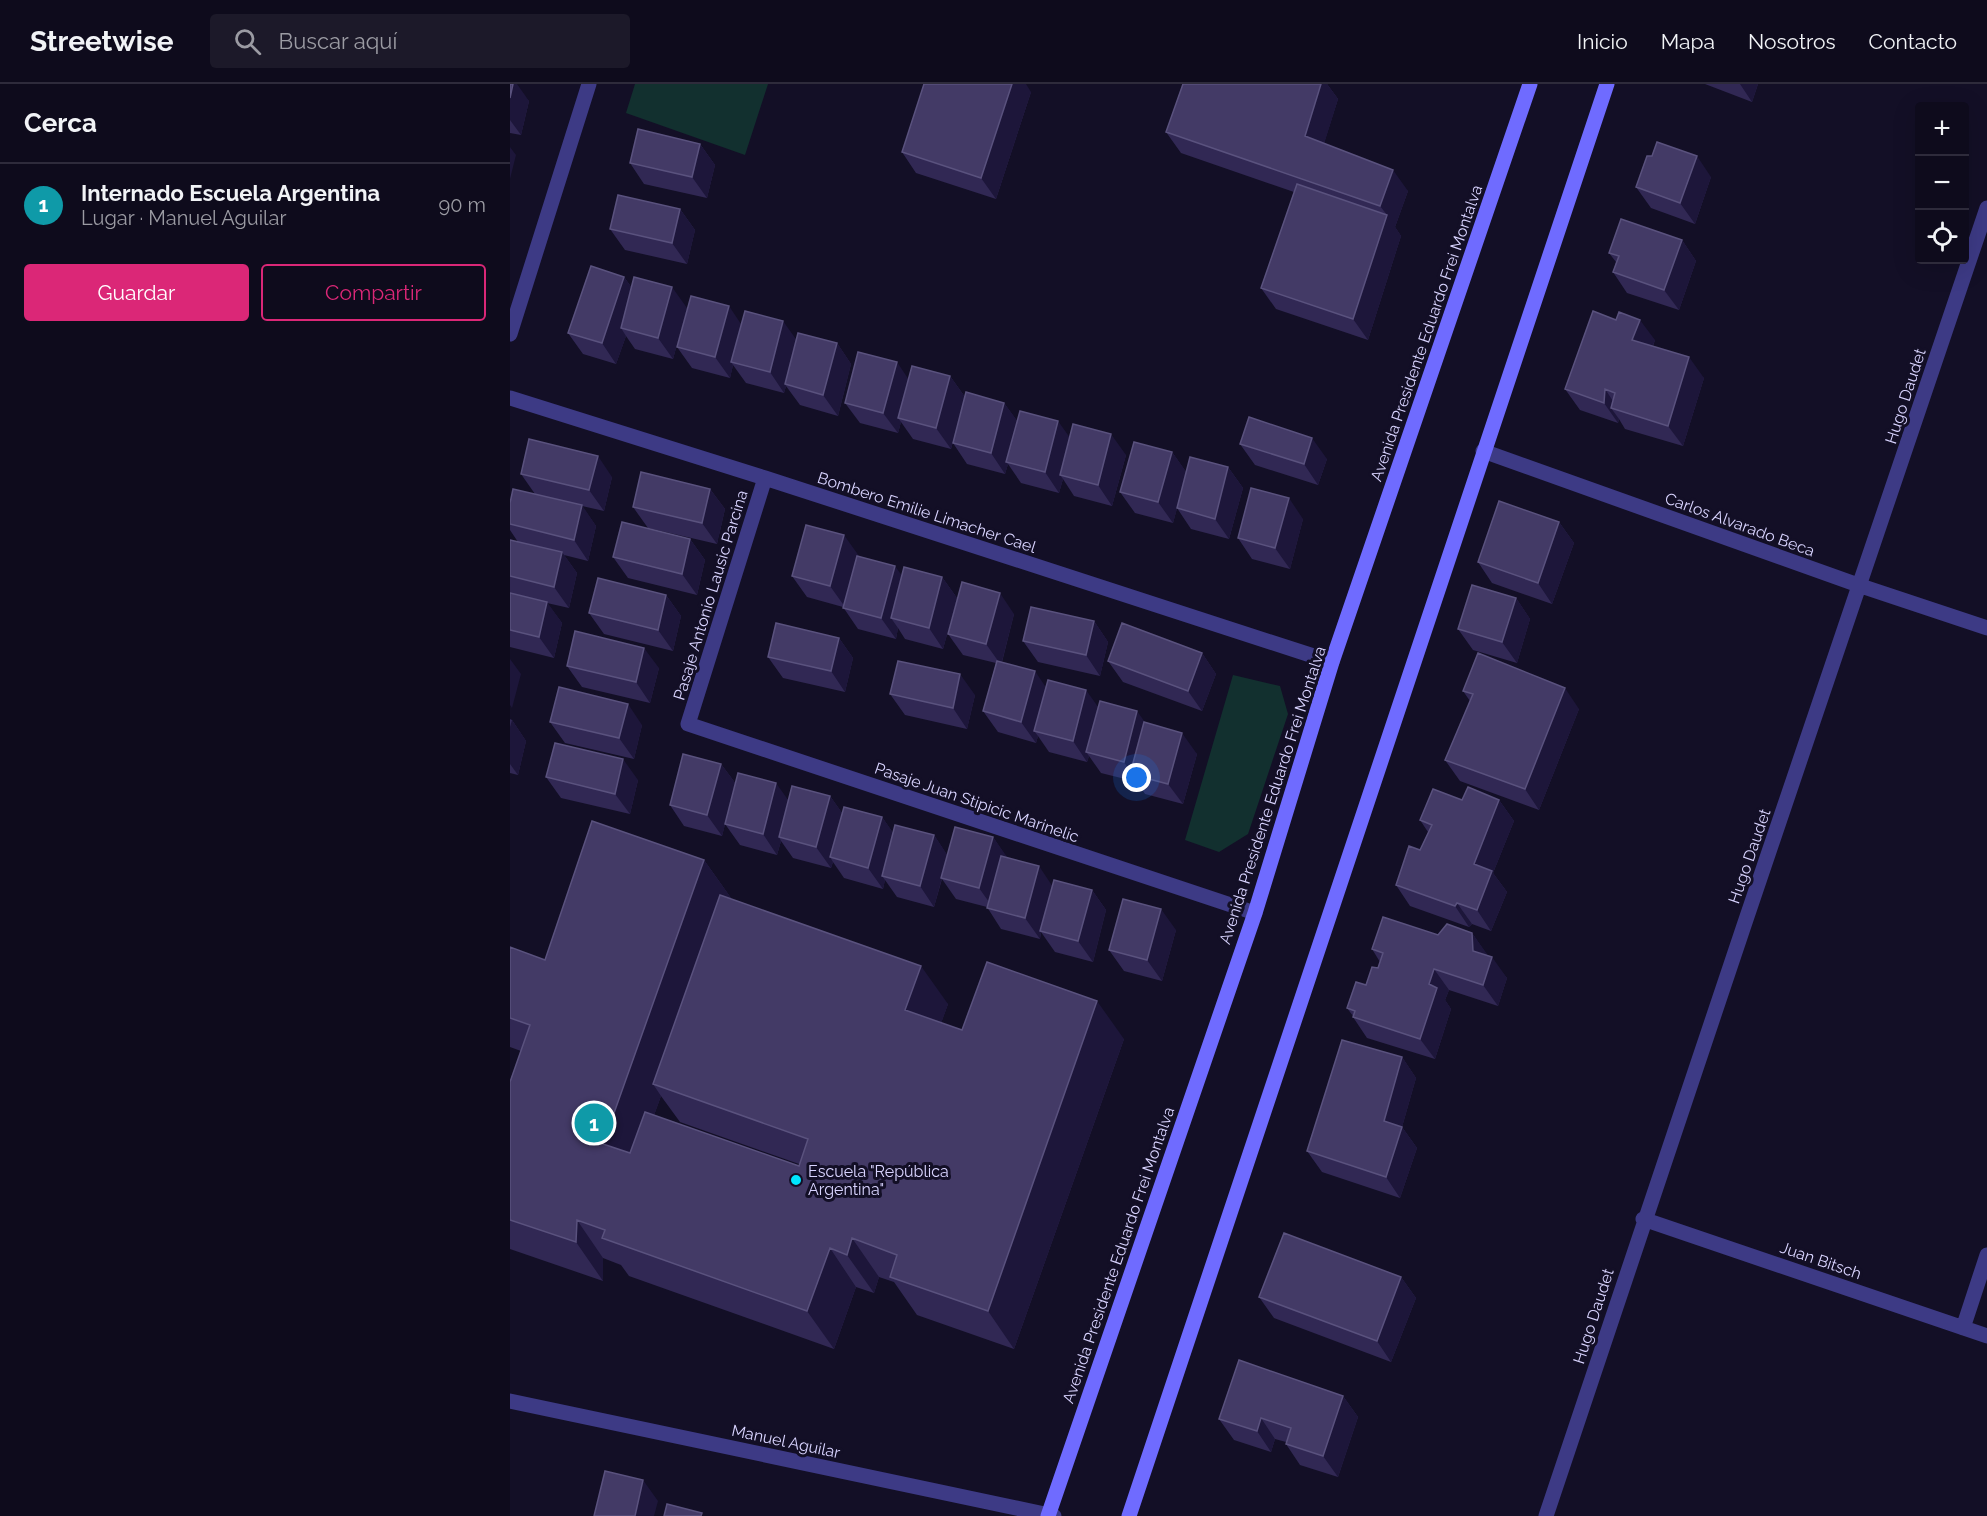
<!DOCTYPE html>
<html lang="es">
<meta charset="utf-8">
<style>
:root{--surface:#0e0b1c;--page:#1c1929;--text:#f1f3f6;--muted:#9b9ba3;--line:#2e2b3b;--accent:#db2777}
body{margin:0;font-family:Raleway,sans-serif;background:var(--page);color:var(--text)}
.controls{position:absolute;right:18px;top:18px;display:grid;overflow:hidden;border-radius:6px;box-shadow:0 6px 24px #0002}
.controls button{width:54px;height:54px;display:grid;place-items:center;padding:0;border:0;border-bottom:2px solid var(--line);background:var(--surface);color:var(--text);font:30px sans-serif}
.you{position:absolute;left:627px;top:694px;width:21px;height:21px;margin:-15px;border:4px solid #fff;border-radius:50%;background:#1a73e8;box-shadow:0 0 0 9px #1a73e833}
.badge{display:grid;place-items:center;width:39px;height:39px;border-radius:50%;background:var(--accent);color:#fff;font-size:20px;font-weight:700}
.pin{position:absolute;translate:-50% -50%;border:3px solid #fff;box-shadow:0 2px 6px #0006}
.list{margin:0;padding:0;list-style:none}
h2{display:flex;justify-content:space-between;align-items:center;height:78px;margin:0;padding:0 24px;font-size:26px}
h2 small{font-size:20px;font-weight:400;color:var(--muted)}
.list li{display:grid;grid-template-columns:39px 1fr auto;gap:18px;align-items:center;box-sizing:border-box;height:84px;padding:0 24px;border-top:2px solid var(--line)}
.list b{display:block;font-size:22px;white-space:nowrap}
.list p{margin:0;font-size:20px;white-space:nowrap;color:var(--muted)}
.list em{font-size:20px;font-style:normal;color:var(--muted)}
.actions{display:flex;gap:12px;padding:18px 24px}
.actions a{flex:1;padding:14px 0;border:2px solid var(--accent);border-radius:6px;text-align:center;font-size:21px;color:var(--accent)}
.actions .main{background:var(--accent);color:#fff}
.icon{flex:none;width:33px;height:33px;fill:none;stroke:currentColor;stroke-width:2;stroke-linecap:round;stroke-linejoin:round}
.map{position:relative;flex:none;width:1477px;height:1432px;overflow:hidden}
header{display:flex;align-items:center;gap:36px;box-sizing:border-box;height:84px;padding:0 30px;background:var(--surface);border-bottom:2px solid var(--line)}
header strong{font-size:28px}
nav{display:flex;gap:33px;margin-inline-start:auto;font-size:21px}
.search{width:420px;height:54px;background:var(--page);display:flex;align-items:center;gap:15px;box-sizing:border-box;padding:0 21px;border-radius:6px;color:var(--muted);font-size:22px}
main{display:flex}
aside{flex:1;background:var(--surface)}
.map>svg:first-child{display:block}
</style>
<header>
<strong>Streetwise</strong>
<div class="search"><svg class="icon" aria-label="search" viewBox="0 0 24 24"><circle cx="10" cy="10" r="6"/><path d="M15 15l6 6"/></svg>Buscar aquí</div>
<nav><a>Inicio</a><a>Mapa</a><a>Nosotros</a><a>Contacto</a></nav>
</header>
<main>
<aside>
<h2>Cerca<small></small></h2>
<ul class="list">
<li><span class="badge" style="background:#0f9aa8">1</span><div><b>Internado Escuela Argentina</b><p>Lugar · Manuel Aguilar</p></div><em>90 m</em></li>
</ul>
<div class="actions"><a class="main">Guardar</a><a>Compartir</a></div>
</aside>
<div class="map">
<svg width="1477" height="1432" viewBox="0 0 1477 1432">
<rect width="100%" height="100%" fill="#130f26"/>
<path fill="#12302f" d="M125 0H258L235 71 116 29Z
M723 591 770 602 778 630 738 750 709 768 675 756Z"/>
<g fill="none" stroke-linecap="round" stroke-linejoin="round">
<path stroke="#3d3a85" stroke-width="15" d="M0 250 79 0
M0 314 255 394 822 578
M973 367 1351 502 1477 544
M255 394 178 640 745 829
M1133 1135 1477 1252
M1453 1244 1477 1171
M1036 1432C1179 995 1332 560 1477 124"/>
<path stroke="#3d3a85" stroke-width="15" d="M0 1317 544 1432"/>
<path stroke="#6f6bff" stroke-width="15" d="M538 1432 745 829 822 578 1020 0
M619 1432 1097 0"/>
</g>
<path fill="#312854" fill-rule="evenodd" d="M0 0 19 17 11 51 0 49Z
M673 0H817L828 15 814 59 898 107 885 143 891 152 858 256 766 225 751 204 784 108 671 69 656 48Z
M1195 0H1248L1242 18Z
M521 8 486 115 406 89 392 68Z
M190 60 205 81 197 114 134 100 120 79Z
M1201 93 1185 140 1141 124 1126 103Z
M170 125 185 146 177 180 115 166 100 145Z
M1172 156 1186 177 1169 226 1117 209 1103 188 1106 178 1099 169Z
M114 193 122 204 177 224 163 275 125 265 116 252 106 280 73 270 58 249Z
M232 240 287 256 327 259 341 280 328 332 290 321 276 302 274 309 236 299 223 281 220 294 182 284 167 263Z
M1145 256 1143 262 1194 294 1173 362 1115 345 1109 335 1108 339 1070 326 1055 305Z
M440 292 455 313 441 365 403 355 391 338 388 349 350 339 335 319 399 295Z
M494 319 507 337 616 371 602 422 564 412 553 395 549 409 511 399 498 380 495 390 457 380 443 359Z
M730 360 817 375 808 401 745 381Z
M662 368 676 388 718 383 733 404 719 455 681 445 667 424 663 439 625 429 610 408Z
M11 390 102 393 94 427 72 422 86 442 78 477 54 471 67 489 59 524 37 519 52 539 44 574 0 563V456L8 458 0 446V419L25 410Z
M200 405 215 425 207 460 138 444 123 423Z
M793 435 780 485 742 475 728 454Z
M1049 438 1064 459 1042 520 982 499 968 478Z
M180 455 195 476 187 511 118 494 103 473Z
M349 473 392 492 432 493 447 514 433 565 395 555 388 544 386 555 348 545 333 523 297 513 282 492Z
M156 511 171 532 163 567 94 550 79 529Z
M1006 514 1020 535 1007 579 963 566 948 545Z
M504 530 492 578 536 603 588 623 635 638 687 670 673 720 635 710 627 698 591 689 579 672 577 678 539 668 528 652 526 659 488 648 473 627 486 579 453 571 438 550Z
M584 537 598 558 590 592 528 578 513 557Z
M329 554 343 574 335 608 273 594 258 573Z
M692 569 706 590 692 627 613 598 598 577Z
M57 582 149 584 140 619 72 603Z
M953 607 1069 625 1029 726 950 697 935 676 960 617Z
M380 610 465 611 457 645 395 631Z
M0 635 2 636 16 657 8 691 0 689Z
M40 638 132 641 124 675 55 659Z
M211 680 226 700 279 716 320 712 332 729 372 733 383 749 424 751 437 771 483 753 497 774 542 802 582 806 596 826 583 878 545 868 531 848 530 855 491 845 477 823 446 815 432 795 424 823 387 813 375 796 373 805 334 794 323 778 321 784 283 774 271 757 267 771 230 761 215 740 212 752 174 742 160 721Z
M36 693 128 696 120 730 51 714Z
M952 716H989L1004 737 983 789 997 808 981 847 962 840 959 843 900 822 886 801 910 766 918 748 910 736Z
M194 776 221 814V815L438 920 431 939 452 946 614 955 504 1265 407 1231 384 1198 369 1193 364 1209 346 1203 324 1265 119 1192 111 1181 93 1174V1197L0 1165V998L11 967 0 963V863L35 876ZM151 1012 170 1038 289 1080V1082L144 1031Z
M666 846 652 897 614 887 599 866Z
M962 849 977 871 997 894 988 922 939 906 935 916 941 925 925 975 857 954 843 933V932L837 924 868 884 870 878 862 865 928 851Z
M892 973 906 994 892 1043 907 1064 890 1114 812 1088 797 1067Z
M891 1193 906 1214 881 1278 764 1234 749 1213Z
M833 1312 848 1333 828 1393 790 1381 776 1360V1358L765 1355 761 1368 724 1356 709 1335Z"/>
<path fill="#1d163a" d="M3 0H7L19 17 11 51 0 36V14Z
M502 0H516L521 8 486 115 471 94Z
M811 0H817L828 15 810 73 795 52Z
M1230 0H1248L1242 18Z
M190 60 205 81 197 114 182 93Z
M0 63 6 71 0 95Z
M1187 72 1201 93 1185 140 1170 119Z
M883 86 898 107 885 143 891 152 858 256 843 235 877 131 870 122Z
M170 125 185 146 177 180 162 159Z
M1172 156 1186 177 1169 226 1154 206Z
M114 193 129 214 111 244 116 252 106 280 92 259Z
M162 203 177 224 163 275 148 254Z
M219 222 233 243 221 278 223 281 220 294 205 273Z
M1130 236 1145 256 1137 276 1122 256Z
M273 237 288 258 275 300 276 302 274 309 260 288Z
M327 259 341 280 328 332 313 311Z
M1179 273 1194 294 1173 362 1158 342Z
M387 278 401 299 388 334 391 338 388 349 373 329Z
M440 292 455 313 441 365 426 344Z
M1095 305 1109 326 1101 324 1109 335 1108 339 1094 319Z
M494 319 509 339 496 378 498 380 495 390 481 369Z
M548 337 563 358 550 391 553 395 549 409 535 388Z
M601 350 616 371 602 422 588 401Z
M802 354 817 375 808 401 794 380Z
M662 368 677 389 663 439 648 418Z
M88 372 102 393 94 427 79 406Z
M718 383 733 404 719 455 705 435Z
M200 405 215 425 207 460 192 439Z
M779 414 793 435 780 485 765 464Z
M72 421 86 442 78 477 64 456Z
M1049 438 1064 459 1042 520 1028 499Z
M334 451 349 472 335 523 320 502Z
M180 455 195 476 187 511 172 490Z
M52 468 67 489 59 524 44 503Z
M385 482 400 503 381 534 388 544 386 555 371 534Z
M432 493 447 514 433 565 419 544Z
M490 509 504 530 491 581 476 560Z
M156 511 171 532 163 567 148 546Z
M1006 514 1020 535 1007 579 992 558Z
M37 518 52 539 44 574 29 553Z
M584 537 598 558 590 592 576 571Z
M329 554 343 574 335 608 321 587Z
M134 564 149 584 140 619 126 598Z
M692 569 706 590 692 627 678 607Z
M0 575 11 590 2 624 0 621Z
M525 587 539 608 524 647 528 652 526 659 511 638Z
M450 590 465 611 457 645 443 624Z
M1055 604 1069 625 1029 726 1015 705Z
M576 606 591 627 576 668 579 672 577 678 563 657Z
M118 620 132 641 124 675 109 654Z
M627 627 642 648 622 690 614 678Z
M2 636 16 657 8 691 0 680V643Z
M672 649 687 670 673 720 658 700Z
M113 675 128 696 120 730 105 710Z
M211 680 226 700 212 752 197 731Z
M266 699 281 720 269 753 271 757 267 771 253 750Z
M320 712 335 733 320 773 323 778 321 784 306 763Z
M989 716 1004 737 983 789 997 808 981 847 967 826 964 780Z
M372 733 386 753 372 792 375 796 373 805 358 784Z
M424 751 438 772 424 823 410 802Z
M483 753 497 773 484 825 469 804Z
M194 776 221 814 154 1004 143 1000 151 1012 120 1098 93 1060Z
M529 782 543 803 530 847 531 848 530 855 515 834Z
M582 806 596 826 583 878 568 857Z
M947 819 962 840 959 843 945 822Z
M651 825 666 846 652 897 637 876Z
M962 849 977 870 978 887 982 873 997 894 988 922 973 901 963 867Z
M411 882 438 920 422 965 395 926Z
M924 885 939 906 935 916 941 925 925 975 910 955 919 900Z
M587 917 614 955 504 1265 478 1227Z
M892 973 906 994 892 1043 907 1064 890 1114 876 1093 874 1037Z
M67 1136 93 1174V1197L66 1158Z
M342 1154 369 1193 364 1209 337 1171Z
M320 1164 346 1203 324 1265 297 1227Z
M891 1193 906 1214 881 1278 867 1257Z
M833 1312 848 1333 828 1393 813 1372Z
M751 1334 765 1355 761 1368 747 1347Z
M133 1396 148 1417 144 1432H125Z"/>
<path fill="#433a66" stroke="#5a527e" stroke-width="1.5" d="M0 0H3L0 14Z
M414 0H502L471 94 392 68Z
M673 0H811L795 52 883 86 870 122 656 48Z
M128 45 190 60 182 93 120 79Z
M1147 58 1187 72 1170 119 1126 103 1137 72H1142Z
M787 100 877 131 843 235 751 204Z
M108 111 170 125 162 159 100 145Z
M1111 135 1172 156 1154 206 1103 188 1109 172 1099 169Z
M81 182 114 193 92 259 58 249Z
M124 193 162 203 148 254 111 244Z
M181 212 219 222 205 273 167 263Z
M235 227 273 237 260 288 221 278Z
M1083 227 1106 236 1109 228 1130 236 1122 256 1179 273 1158 342 1101 324 1105 309 1095 305 1094 319 1055 305Z
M288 249 327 259 313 311 275 300Z
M348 268 387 278 373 329 335 319Z
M402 282 440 292 426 344 388 334Z
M456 308 494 319 481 369 443 359Z
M510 327 548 337 535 388 496 378Z
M739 333 802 354 794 380 730 360Z
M563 340 601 350 588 401 550 391Z
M19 355 88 372 79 406 11 390Z
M624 358 662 368 648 418 610 408Z
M680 373 718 383 705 435 667 424Z
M131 388 200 405 192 439 123 423Z
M741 404 779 414 765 464 728 454Z
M3 405 72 421 64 456 0 440V419Z
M989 417 1049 438 1028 499 968 478Z
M112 438 180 455 172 490 103 473Z
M296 441 334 451 320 502 282 492Z
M0 456 52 468 44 503 0 492Z
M347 472 385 482 371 534 333 524Z
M394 483 432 493 419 544 381 534Z
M88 494 156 511 148 546 79 529Z
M452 498 490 509 476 560 438 550Z
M962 501 1006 514 992 558 948 545Z
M0 509 37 518 29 553 0 546Z
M521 523 584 537 576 571 513 557Z
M266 539 329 554 321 587 258 573Z
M612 539 692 569 678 607 598 577Z
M65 547 134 564 126 598 57 582Z
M968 569 1055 604 1015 705 935 676 963 610 953 607Z
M388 577 450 590 443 624 380 610Z
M487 577 525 587 511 638 473 627Z
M538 596 576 606 563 657 524 647Z
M49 603 118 620 109 654 40 638Z
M590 617 627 627 614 678 576 668Z
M634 638 672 649 658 700 620 690Z
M45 659 113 675 105 710 36 693Z
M173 670 211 680 197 731 160 721Z
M228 689 266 699 253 750 215 740Z
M282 702 320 712 306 763 269 753Z
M958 703 989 716 964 780 982 787 967 826 947 819 945 822 886 801 899 762 910 766 922 741 910 736 923 705 952 716Z
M334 723 372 733 358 784 320 773Z
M82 737 194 776 93 1060 120 1069 135 1028 289 1082 298 1055 143 1000 210 811 411 882 395 926 452 946 477 878 587 917 478 1227 380 1193 387 1171 342 1154 337 1171 320 1164 297 1227 92 1154 95 1146 67 1136 66 1158 0 1136V998L20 941 0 934V863L35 876Z
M385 741 424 751 410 802 372 792Z
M445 743 483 753 469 804 431 794Z
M491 772 529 782 515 834 477 824Z
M544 796 582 806 568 857 530 847Z
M613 815 651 825 637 876 599 866Z
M873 833 928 851 937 840 962 849 963 867 982 873 973 901 924 885 919 900 927 904 910 955 843 933 845 927 837 924 846 898 856 901 862 883 868 884 873 869 862 865Z
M832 956 892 973 874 1037 892 1043 876 1093 797 1067Z
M774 1149 891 1193 867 1257 749 1213Z
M729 1276 833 1312 813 1372 776 1360 781 1344 751 1334 747 1347 709 1335Z
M95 1387 133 1396 125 1432H84Z
M157 1420 192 1429 191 1432H154Z"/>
<circle fill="#00e5ff" stroke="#130f26" stroke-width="2" cx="286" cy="1096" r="6"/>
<g text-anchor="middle" stroke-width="6" stroke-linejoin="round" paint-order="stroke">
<g font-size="16" fill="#d9d4ff" stroke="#130f26">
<text transform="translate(916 249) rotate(-71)" y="6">Avenida Presidente Eduardo Frei Montalva</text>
<text transform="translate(1395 312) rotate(-72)" y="6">Hugo Daudet</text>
<text transform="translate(417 428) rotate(18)" y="6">Bombero Emilie Limacher Cael</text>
<text transform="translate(1230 440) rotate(20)" y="6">Carlos Alvarado Beca</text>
<text transform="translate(200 511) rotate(-73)" y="6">Pasaje Antonio Lausic Parcina</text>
<text transform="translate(762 711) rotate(-72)" y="6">Avenida Presidente Eduardo Frei Montalva</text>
<text transform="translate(467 718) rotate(19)" y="6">Pasaje Juan Stipicic Marinelic</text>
<text transform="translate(1239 772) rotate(-71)" y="6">Hugo Daudet</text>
<text transform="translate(608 1171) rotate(-71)" y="6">Avenida Presidente Eduardo Frei Montalva</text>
<text transform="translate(1311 1176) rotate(19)" y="6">Juan Bitsch</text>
<text transform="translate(1083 1232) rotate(-72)" y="6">Hugo Daudet</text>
<text transform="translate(276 1357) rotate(12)" y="6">Manuel Aguilar</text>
</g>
<g font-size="16" fill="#d9d4ff" stroke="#130f26" text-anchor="start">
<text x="298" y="1093">Escuela "República<tspan x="298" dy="18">Argentina"</tspan></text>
</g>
</g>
</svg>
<div class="controls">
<button>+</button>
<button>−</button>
<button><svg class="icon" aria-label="locate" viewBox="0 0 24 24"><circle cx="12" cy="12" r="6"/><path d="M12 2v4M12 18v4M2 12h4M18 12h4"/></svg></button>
</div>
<div class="you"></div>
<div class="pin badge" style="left:84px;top:1039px;background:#0f9aa8">1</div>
</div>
</main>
